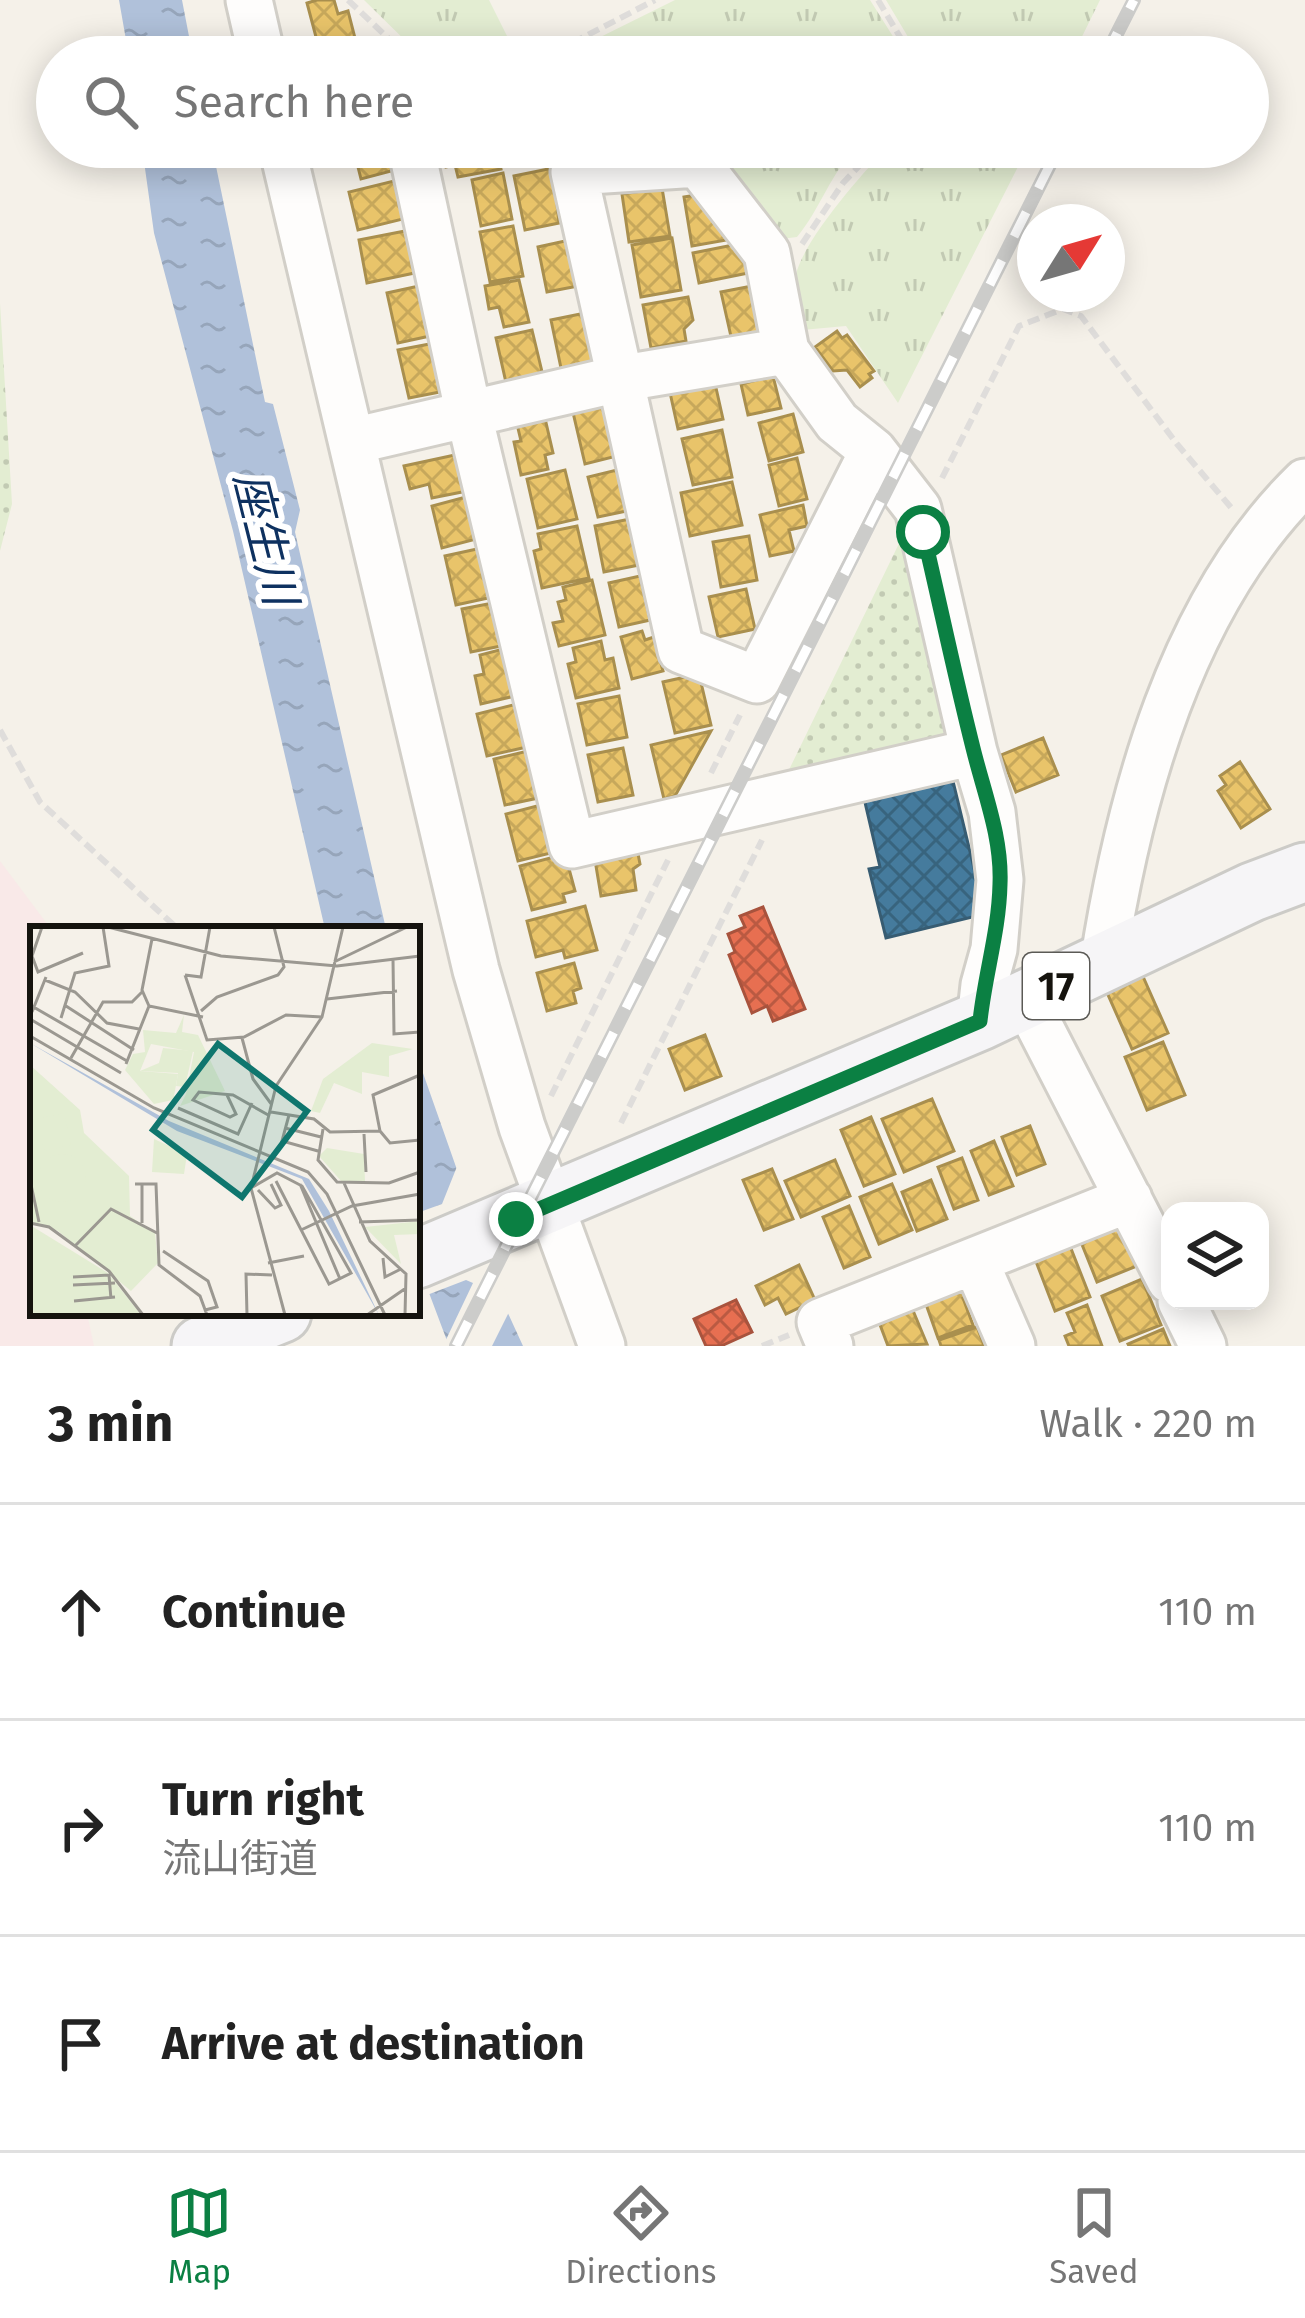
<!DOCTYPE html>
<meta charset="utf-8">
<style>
:root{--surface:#fff;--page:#f2f2f2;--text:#222;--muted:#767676;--line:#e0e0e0;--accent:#0b8043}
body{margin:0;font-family:"Fira Sans","Noto Sans JP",sans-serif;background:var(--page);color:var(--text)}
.controls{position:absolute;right:36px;bottom:36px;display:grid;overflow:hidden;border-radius:24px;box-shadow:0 6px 30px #0003}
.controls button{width:108px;height:108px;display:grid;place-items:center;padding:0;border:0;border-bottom:3px solid var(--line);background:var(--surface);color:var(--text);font:60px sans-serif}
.compass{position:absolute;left:1017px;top:204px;width:108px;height:108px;border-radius:50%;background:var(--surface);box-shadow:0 6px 30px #0003;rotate:53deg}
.stop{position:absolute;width:36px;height:36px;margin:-27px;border:9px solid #0b8043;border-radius:50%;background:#fff}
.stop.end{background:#0b8043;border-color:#fff;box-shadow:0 3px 12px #0008}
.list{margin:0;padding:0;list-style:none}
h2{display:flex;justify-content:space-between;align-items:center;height:156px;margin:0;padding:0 48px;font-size:51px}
h2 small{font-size:39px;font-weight:400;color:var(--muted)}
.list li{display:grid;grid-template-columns:78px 1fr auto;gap:36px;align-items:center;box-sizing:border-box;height:216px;padding:0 48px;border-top:3px solid var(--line)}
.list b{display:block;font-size:45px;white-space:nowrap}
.list p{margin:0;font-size:39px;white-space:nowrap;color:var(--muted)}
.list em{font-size:39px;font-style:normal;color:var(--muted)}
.icon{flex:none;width:66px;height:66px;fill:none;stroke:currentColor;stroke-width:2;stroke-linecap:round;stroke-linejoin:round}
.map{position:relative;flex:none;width:1305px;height:1346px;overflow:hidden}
.search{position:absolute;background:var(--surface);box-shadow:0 6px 30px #0003;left:36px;right:36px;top:36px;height:132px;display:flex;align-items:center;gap:30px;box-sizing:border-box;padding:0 42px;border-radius:66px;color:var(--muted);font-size:45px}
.sheet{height:804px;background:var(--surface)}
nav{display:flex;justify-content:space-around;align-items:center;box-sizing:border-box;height:168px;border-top:3px solid var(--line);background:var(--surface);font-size:33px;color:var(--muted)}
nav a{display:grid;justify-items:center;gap:6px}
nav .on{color:var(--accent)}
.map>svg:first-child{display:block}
</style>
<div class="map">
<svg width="1305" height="1346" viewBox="0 0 1305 1346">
<defs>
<pattern id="grass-tufts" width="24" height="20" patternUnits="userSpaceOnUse" patternTransform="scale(3)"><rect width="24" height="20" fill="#e3edd2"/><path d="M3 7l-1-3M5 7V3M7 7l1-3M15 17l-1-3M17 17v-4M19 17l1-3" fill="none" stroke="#c2cab3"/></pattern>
<pattern id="park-dots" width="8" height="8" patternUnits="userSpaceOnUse" patternTransform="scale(3)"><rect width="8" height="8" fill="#e3edd2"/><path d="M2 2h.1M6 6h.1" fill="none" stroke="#c2cab3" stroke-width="1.8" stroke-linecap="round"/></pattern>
<pattern id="water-ripples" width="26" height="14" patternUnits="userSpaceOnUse" patternTransform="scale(3)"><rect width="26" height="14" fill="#b0c1da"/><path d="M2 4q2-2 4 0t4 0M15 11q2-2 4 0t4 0" fill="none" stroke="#96a5ba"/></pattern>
<pattern id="homes-cross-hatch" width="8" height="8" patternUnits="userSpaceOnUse" patternTransform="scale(3)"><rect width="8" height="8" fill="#e9c46a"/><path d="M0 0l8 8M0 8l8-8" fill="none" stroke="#c7a85b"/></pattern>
<pattern id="shops-cross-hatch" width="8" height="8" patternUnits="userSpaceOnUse" patternTransform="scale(3)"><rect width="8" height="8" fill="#e76f51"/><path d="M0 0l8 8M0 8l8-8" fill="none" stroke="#ba5a42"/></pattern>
<pattern id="public-cross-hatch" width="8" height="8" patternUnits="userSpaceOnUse" patternTransform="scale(3)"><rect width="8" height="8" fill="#457b9d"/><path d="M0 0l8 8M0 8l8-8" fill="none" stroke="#38647e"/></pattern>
</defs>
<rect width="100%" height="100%" fill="#f5f1e9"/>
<path fill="#f9e9e8" d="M0 861 51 929H33V1313H92L88 1318 94 1346H0Z"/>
<path fill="url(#grass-tufts)" d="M364 0H489L511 44 464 55 421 56Z
M675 0H870L906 57H560Z
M886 0H1100L1072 57H920Z
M528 147H858C831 171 820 210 797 237L781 239 706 152C656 155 570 172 528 147Z
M888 147H1028L898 403 846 326 802 330C800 315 795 297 795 282 795 249 864 171 888 147Z"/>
<path fill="url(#park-dots)" d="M0 303 12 504 0 551Z
M908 525 960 740 785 778Z"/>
<path fill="url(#water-ripples)" d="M119 0H182L193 57H129Z
M142 147H212L265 402 273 404 300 510 295 532 386 929H325L233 531 154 233Z
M417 1056 506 1309 523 1346H449L417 1261Z"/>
<path fill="#f5f1e9" d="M460 1159 511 1308 492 1346H443L473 1283 466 1280 427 1295 417 1267V1213L442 1204Z"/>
<path fill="url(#homes-cross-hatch)" stroke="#a98f4e" stroke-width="3" d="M317 0H334L338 14 348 11 357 46 321 56 307 3Z
M353 147H389L395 170 361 179Z
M442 147H485L498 154 501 169 458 177 455 165 446 167Z
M553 168 559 223 525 230 514 176Z
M503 173 512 219 481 226 472 180Z
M394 181 403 219 358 230 349 192Z
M662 188 670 236 629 242 622 194Z
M709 193 738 238 692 246 684 197Z
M513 226 523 276 490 282 480 232Z
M415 229 424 271 367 283 359 240Z
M672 238 681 290 641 297 632 245Z
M574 239 583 285 547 292 538 247Z
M743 243 748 273 699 283 693 253Z
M519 280 529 322 504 327 499 307 489 309 485 286Z
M428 284 439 334 398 343 387 293Z
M752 286 763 335 732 341 721 292Z
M688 297 693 320 684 329 686 341 651 348 643 305Z
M590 312 600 361 561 368 551 320Z
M532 330 544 380 507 387 496 338Z
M837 331 842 338 847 335 874 371 869 374 872 378 860 387 847 370 833 371 815 347Z
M440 342 450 390 409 398 398 350Z
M773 376 781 408 748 415 741 384Z
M714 379 723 419 678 429 669 388Z
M604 400 617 456 585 464 572 408Z
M544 414 553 453 545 455 548 469 521 475 514 442 521 441 516 420Z
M793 414 803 452 769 461 759 423Z
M722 430 732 477 693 485 682 439Z
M464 453 472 490 432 498 429 484 410 489 404 466Z
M797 458 807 499 779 506 769 465Z
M621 469 631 510 598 517 588 477Z
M565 470 577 519 538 528 527 479Z
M732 482 742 525 690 536 681 493Z
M473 495 484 537 442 548 432 506Z
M803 505 807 526 789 530 794 551 770 556 760 515Z
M635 518 644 564 604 572 595 526Z
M577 526 589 578 542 588 534 551 541 549 538 534Z
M749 536 757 580 721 587 713 542Z
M486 547 497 596 456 605 445 556Z
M640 576 650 620 619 627 609 583Z
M592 580 605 635 559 646 553 623 563 621 558 602 566 600 563 587Z
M746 589 755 629 718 637 709 597Z
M498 602 506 645 471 652 462 609Z
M642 631 645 640 654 637 663 671 632 679 621 637Z
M601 641 605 660 613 658 619 688 576 698 568 664 576 662 573 648Z
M507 648 519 695 481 704 475 676 484 674 480 655Z
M699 674 711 725 675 733 663 682Z
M619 696 627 737 587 745 578 704Z
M521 703 531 746 487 756 477 714Z
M711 731 675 796 664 799 651 745Z
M1043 738 1058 775 1016 792 1001 755Z
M623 748 633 795 598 802 588 755Z
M532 750 543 797 505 805 494 759Z
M1240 762 1270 809 1241 828 1218 791 1226 785 1220 776Z
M545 804V828L551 853 518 861 506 814Z
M635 838 640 864 633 869 636 890 601 896 595 860Z
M565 854 575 891 563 894 565 902 532 910 520 866Z
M585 906 597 950 565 958 563 950 536 957 527 921Z
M574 963 581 988 573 991 576 1003 547 1011 537 973Z
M1141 972 1168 1033 1132 1049 1105 988Z
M705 1035 721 1076 685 1090 669 1049Z
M1163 1042 1185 1095 1147 1110 1125 1057Z
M932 1099 954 1151 904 1172 882 1119Z
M871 1117 895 1174 864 1186 841 1130Z
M1030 1126 1045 1164 1017 1175 1002 1137Z
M994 1141 1013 1186 989 1195 971 1151Z
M962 1158 978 1200 954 1209 938 1167Z
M835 1160 850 1196 801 1217 785 1181Z
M772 1169 793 1219 764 1230 743 1180Z
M931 1180 947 1219 917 1231 902 1192Z
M892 1184 912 1230 879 1244 860 1197Z
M849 1206 870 1257 844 1268 823 1217Z
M1116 1216 1137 1266 1097 1282 1077 1232Z
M1070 1246 1090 1297 1055 1311 1035 1259Z
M799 1265 815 1300 786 1314 778 1298 765 1305 756 1286Z
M962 1274 970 1295 963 1298 973 1325 938 1338 921 1290Z
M1142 1279 1161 1325 1120 1341 1102 1296Z
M909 1301 927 1344 888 1346 876 1314Z
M1087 1305 1102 1346H1069L1065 1336 1075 1332 1067 1313Z
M977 1327 984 1345 990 1343 991 1346H941L939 1340Z
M1163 1329 1170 1346H1129L1128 1344Z"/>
<path fill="url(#shops-cross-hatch)" stroke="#a8533d" stroke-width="3" d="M763 907 805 1009 773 1021 767 1006 752 1013 729 955 735 952 728 934 745 927 740 916Z
M736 1300 752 1332 721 1346H706L694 1319Z"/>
<path fill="url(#public-cross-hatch)" stroke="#375c72" stroke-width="3" d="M952 777 985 914 886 938 869 869 880 867 864 798Z"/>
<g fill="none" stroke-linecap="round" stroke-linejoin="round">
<defs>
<path id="minor" d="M249 0 262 57
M282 147 476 970 522 1127 602 1346
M411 147 469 415 572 845 974 752
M353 441 618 379 786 351
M873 451 757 680 681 650 574 172 698 164 767 253 786 351 837 422 873 451 918 509 974 752 992 812 1000 880 994 949 984 985 980 1021
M1103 964C1129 797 1181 603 1305 482
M1026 1000 1170 1280
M975 1261 1012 1346
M1181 1301 1203 1346
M830 1346 820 1322 1129 1199"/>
<path id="major" d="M417 1259 980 1021 1252 892 1305 872
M201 1346 282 1313"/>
</defs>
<use href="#minor" stroke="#d2cfc8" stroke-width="51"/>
<use href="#major" stroke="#cccbc7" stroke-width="63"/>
<path stroke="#dfdddb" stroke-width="6" stroke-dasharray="12 6" stroke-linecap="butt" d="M348 0 408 57
M878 0 912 57
M520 57 578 40 655 0
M507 147 542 162
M802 244 843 183 877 147
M942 478 1019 326 1063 309 1081 316 1177 444 1234 511
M0 730 40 802 178 929
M711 773 740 715
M551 1096 668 860
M621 1123 762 840
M762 1346 789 1335"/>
<use href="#minor" stroke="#fefdfc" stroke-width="45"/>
<use href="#major" stroke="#f6f5f7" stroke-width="57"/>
<defs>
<path id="rail" d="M1105 57 1134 0
M456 1346 1059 147"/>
</defs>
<use href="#rail" stroke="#ccccca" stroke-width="14"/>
<use href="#rail" stroke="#fff" stroke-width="9" stroke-dasharray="27" stroke-linecap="butt"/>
</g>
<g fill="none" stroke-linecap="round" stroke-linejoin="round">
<path stroke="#0b8043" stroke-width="15" d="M516 1219 980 1021C985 974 999 931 1000 884 1002 837 984 793 973 748 955 677 940 604 923 532"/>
</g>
<g text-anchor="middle" stroke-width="12" stroke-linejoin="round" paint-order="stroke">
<rect fill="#fff" stroke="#5b5a56" stroke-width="3" x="1023" y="953" width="66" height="66" rx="9"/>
<g font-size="39" font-weight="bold" fill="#15130e">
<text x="1056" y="1000">17</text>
</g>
<g font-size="45" font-style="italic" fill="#0e3160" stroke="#fff">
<text transform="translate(266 538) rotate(76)" y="16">座生川</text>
</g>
</g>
<g transform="translate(30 926)">
<rect width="390" height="390" fill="#f5f1e9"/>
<path d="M154 89 152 106 168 109 195 165 150 180 156 168 164 126 121 118 110 145 148 148 144 170 152 172 124 178 95 144 103 128 115 126 113 104 146 107Z" fill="#e3edd2"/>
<path d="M342 117 383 123 359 130V151L332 146V168L304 157 290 187 281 185 293 153ZM390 295V308L364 309 371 338 335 301Z" fill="#e3edd2"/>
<path d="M297 222 334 228 335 256H312L289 230Z" fill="#e3edd2"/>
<path d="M133 122 163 125 155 161 146 160 148 147 110 145 129 137ZM0 139 50 184 54 207 99 250 100 290 125 307 128 337 101 365 28 305 0 295ZM124 213 157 228 154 248 122 246ZM0 299 78 347 111 389H0Z" fill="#e3edd2"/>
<path d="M34 187 41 219 15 225 3 194ZM8 252a24 24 0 1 1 48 0a24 24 0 1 1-48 0ZM73 288H89L122 310 127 334 109 346 63 313Z" fill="#e3edd2"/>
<path d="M0 117 139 195 279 253 299 285 349 389 272 253 147 205Z" fill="#b0c1da"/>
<path fill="none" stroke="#9b9891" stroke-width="3" d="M12 1 2 30 8 46 53 27M78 1 191 30 307 40 390 30M122 13 112 64 119 80 173 91M363 33 364 108 390 106M304 36 377 1M155 49 177 114 214 111 256 89 292 91M155 49 171 51 180 1M15 54 45 66 77 97 109 103M297 73 367 65M0 79 97 135M36 80 104 124M171 85 187 71 248 49 254 41 244 1M2 86 16 51M31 92 45 47 79 40 73 1M0 93 91 147M0 110 124 182 278 246 297 268 355 389M212 112 223 153 242 179M41 132 73 76H102L112 66M96 138 119 80M390 149 343 169 350 205 360 217 390 214M197 169 206 188 200 191 163 174 169 166 203 169 240 190M148 182 208 208 222 177M241 186 284 193 300 206 350 205M259 189 252 215 288 225M255 202 291 211M293 203 288 234 307 256 359 257 390 246M334 208 336 246M0 254 9 296M314 257 340 315 376 348 375 389M105 258H126L129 339 170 370 177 389M112 258V297M270 258 310 353M221 262 247 247 272 260 321 347 299 358 246 255M228 264 245 282 251 279 241 258M329 296 390 294M0 297 19 301 79 345 113 389M271 304 322 280 390 268M45 320 81 283 127 307M133 325 178 355 187 381 175 384M353 332 355 351 371 343M238 337 274 330M43 351 79 349 81 373M43 359 85 357M44 375 85 371M217 389 216 348 242 349M255 389 221 262 246 160 292 91 313 1M337 389 376 362"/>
<path fill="#0f766e" fill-opacity="0.15" stroke="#0f766e" stroke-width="6" d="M188 118 277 185 212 271 123 204Z"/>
<rect width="390" height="390" fill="none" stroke="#15130e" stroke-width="6"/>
</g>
</svg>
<div class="controls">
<button><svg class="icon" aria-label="layers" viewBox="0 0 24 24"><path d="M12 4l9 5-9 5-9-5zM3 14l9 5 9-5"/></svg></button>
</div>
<svg class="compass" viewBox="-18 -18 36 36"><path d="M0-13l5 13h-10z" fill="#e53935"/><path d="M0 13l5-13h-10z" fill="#767676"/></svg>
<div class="stop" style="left:923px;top:532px"></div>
<div class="stop end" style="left:516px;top:1219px"></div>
<div class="search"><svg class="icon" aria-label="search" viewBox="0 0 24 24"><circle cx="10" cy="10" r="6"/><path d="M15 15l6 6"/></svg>Search here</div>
</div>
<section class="sheet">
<h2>3 min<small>Walk · 220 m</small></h2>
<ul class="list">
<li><svg class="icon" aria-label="ahead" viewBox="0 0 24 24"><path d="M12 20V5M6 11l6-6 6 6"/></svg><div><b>Continue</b></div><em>110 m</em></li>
<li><svg class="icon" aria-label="right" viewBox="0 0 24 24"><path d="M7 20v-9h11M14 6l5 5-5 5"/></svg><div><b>Turn right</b><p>流山街道</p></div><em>110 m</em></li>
<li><svg class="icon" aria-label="arrive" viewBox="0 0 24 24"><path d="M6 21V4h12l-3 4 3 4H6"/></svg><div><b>Arrive at destination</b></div></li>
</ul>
</section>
<nav>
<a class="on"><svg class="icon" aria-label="map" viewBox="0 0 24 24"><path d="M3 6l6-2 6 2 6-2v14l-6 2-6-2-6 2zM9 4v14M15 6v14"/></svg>Map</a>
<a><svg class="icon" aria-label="directions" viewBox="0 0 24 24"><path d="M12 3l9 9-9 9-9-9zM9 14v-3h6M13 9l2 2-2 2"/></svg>Directions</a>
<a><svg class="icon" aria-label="saved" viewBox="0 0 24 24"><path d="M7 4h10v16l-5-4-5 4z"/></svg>Saved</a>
</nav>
